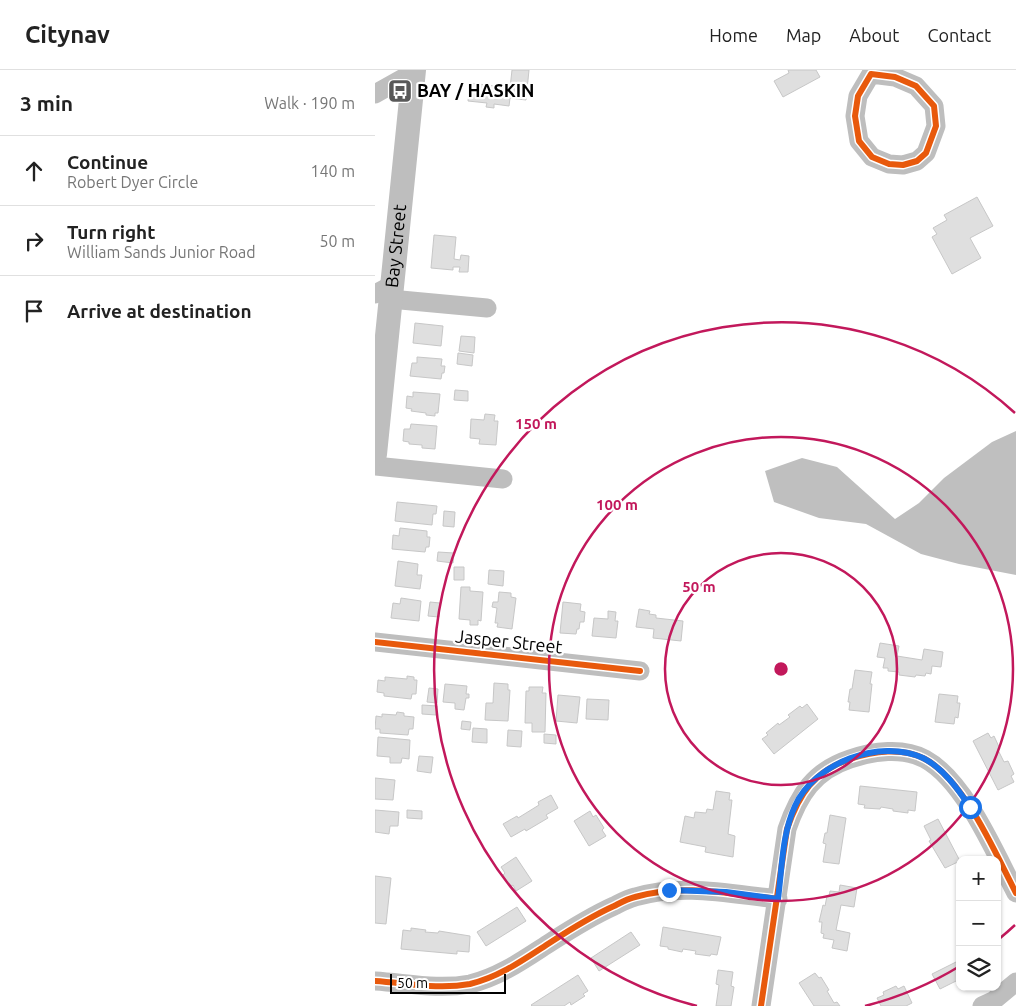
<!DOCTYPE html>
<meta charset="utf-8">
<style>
:root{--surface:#fff;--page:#f2f2f2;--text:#222;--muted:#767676;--line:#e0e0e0}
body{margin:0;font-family:Ubuntu,sans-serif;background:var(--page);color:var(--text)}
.controls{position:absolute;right:15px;bottom:15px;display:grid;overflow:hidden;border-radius:10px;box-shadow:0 1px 4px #0004}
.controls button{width:45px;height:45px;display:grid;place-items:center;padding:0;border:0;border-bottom:1px solid var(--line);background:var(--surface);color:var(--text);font:25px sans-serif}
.scale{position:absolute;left:15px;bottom:12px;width:116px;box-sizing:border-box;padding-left:5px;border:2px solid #000;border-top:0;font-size:14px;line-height:18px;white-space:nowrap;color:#000;-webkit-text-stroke:4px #fff;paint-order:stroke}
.stop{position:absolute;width:15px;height:15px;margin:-11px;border:4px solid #1a73e8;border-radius:50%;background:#fff}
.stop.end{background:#1a73e8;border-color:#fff;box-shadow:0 1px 5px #0008}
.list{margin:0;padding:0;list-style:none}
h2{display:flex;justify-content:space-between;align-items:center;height:65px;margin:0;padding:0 20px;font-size:21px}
h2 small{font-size:16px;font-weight:400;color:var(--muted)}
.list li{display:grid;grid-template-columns:32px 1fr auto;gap:15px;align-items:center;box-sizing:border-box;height:70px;padding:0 20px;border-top:1px solid var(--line)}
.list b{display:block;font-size:19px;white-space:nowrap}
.list p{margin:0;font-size:16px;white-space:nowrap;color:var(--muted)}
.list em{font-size:16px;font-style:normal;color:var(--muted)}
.icon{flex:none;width:28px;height:28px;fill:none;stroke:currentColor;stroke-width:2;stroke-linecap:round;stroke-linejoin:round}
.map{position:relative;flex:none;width:641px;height:936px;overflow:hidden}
header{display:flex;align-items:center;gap:30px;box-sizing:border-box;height:70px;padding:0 25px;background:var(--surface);border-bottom:1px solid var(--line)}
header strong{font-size:24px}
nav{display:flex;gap:28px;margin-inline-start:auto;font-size:18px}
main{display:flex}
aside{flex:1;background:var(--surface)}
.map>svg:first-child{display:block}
</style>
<header>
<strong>Citynav</strong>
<nav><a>Home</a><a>Map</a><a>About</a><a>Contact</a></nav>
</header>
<main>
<aside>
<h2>3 min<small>Walk · 190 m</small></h2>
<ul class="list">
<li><svg class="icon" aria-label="ahead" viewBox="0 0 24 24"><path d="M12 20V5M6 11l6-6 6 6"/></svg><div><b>Continue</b><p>Robert Dyer Circle</p></div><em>140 m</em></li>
<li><svg class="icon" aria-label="right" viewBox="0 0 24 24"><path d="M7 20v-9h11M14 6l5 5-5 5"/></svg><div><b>Turn right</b><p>William Sands Junior Road</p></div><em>50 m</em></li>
<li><svg class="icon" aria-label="arrive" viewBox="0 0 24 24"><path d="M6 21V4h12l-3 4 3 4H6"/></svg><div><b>Arrive at destination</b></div></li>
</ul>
</aside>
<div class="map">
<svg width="641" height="936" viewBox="0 0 641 936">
<rect width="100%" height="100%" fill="#fff"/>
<path fill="#bfbfbf" d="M641 361V505L584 494 546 484 491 454 444 448 399 432 390 401 427 388 462 397 520 449 544 433 569 408 617 372Z"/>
<path fill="#dfdfdf" stroke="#c7c7c7" d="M137 0H154L151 30 135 28 134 36 119 34V38L111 37 112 33 93 31 95 13 135 18Z
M413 0H441L445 7 408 27 399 11 414 3Z
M602 127 618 156 595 168 606 188 577 204 557 167 562 164 558 158 572 150 569 145Z
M59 165 81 167 79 189 85 190 86 185 94 186 93 202H84L85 197H78V200L56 198Z
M40 253 68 256 66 276 38 273Z
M86 266 100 267 99 283 84 281Z
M83 283 98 285 97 296 82 294Z
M42 287 67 289 66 296H70L69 303H67L66 309 35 306 37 293H42Z
M80 320 93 321V331L79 330Z
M38 322 65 324 63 343H60V346L51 345V343L36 341 37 339 31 338 32 326 38 327Z
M110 344 120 345 119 351H123L121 375 104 374 105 369 95 368 96 349 109 350Z
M36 354 62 356 60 379 47 378V375L34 374V372L28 371 29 359H35Z
M22 432 62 436 61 444H58L57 455 20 451Z
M69 441 80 442 79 457 68 456Z
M25 458 52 461V467H55L54 477H51L50 482 17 479 18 465 24 466Z
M63 482 79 483 78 493 62 491Z
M23 491 43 494 42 505H47L45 519 20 516Z
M79 497H89V510H79Z
M114 500 129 501 128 516 113 514Z
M86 517H95V521L108 522 106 551 103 550V555H95V550L84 549Z
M124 522 136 523V527L141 528 137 559 122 557 123 553H120L122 538 117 537 118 532H123Z
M26 528 46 531 44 551 16 548 18 533 25 534Z
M55 532 65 533 64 547 53 546Z
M188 532 206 534 205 541 210 542 209 552H205L204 559H202L201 564 185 563Z
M264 539 275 541 274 544 281 545V548L308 551 306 571 278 568 279 559 261 557Z
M233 541 241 542 240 551H243L241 568 217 566 219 548 233 549Z
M505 573 524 576 522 586 547 590 549 579 568 582 566 597 557 596 556 604 551 603 550 606 541 605 540 607 524 605V602L513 601V598H508L510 588 502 587Z
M480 600 497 602 495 614H497L494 642 474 640 475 632H473L475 619H477Z
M32 606 39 607V610H42L41 624H37L36 629 9 626V623L2 622 3 610 10 611V607L32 609Z
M119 613 133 614V620H135L133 651 110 650 111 633H118Z
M70 614 92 616 91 624H94V628H91L89 640 80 639V633L68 632Z
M154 617H168L167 623H171L170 662H157V653H150L151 621H154Z
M54 618 63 619 62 633 52 632Z
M564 624 583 626 582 633H585L583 648 580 647 579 654 560 652Z
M183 625 205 627 202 653 181 651Z
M212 629 234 630 233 650 211 649Z
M432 634 443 649 399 684 387 669 393 665 391 663 403 653 404 655 415 647 413 645 425 636 427 638Z
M47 635 62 636 61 645 47 644Z
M22 642 29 643V646L39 647 38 659H34L33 665 5 663V659H0L1 646 7 647V644L21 645Z
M87 651 96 652 95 660 86 659Z
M98 658 112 659V673L97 672Z
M133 660 147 661 146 677 132 676Z
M613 663 616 668 619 666 625 679 623 680 629 692 633 691 639 704 636 706 639 712 623 720 598 671Z
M169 664 181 665V674L169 673Z
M3 667 35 670 34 689 27 688 26 693H15V687L2 686Z
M44 686 58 687 56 703 42 701Z
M0 708 20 710 18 730 0 729Z
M485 716 542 722 540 741 533 740V743L518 741V739L506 737 505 739 489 738 490 735 483 734Z
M341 721 355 723 354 730H357L353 764 360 766 358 787 330 782 331 777 305 772 310 746 319 748 320 742 331 743 332 739 338 740Z
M176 725 183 738 171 745 173 748 151 761 150 759 136 767 128 754 142 746 143 748 164 735 163 732Z
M0 740 24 742 23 756H15L14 764 0 762Z
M32 740 47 741V749L32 748Z
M215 741 218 747 221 745 229 758 227 760 231 766 214 776 199 751Z
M455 745 471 748 464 794 448 792 451 774 448 773 450 763H452Z
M563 749 585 791 570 798 554 771 556 770 549 756Z
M141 787 157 811 141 821 138 815 135 817 128 805 130 803 126 797Z
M0 806 16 808 11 854 0 853Z
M465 815 482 818 479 837 466 835 461 860 475 863 472 881 457 878 459 870 448 868 449 864 446 863 447 852H444L448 835 450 836 452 826H454L455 821 464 822Z
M142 837 151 851 111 876 102 862Z
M288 857 346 867 342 885 336 884 335 886 320 884 321 881 308 879 307 882 293 879V877L285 876Z
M36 858 51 860 50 862 63 863 64 861 95 866 94 882 82 881V884L26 879 28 860 36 861Z
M256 862 265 875 224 901 216 888Z
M585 890V909L565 919 557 904Z
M343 900 358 902 356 916 359 917 356 936H341L344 915 341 914Z
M440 903 444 908 446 907 454 920 452 921 459 933 462 932 465 936H439L424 913Z
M203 905 213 921 208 924 210 926 196 935 195 932 189 936H157L156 935Z
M521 916 523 919 529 916 537 933 531 936H506L502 928 509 925 508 922Z"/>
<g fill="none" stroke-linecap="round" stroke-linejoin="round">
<path stroke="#bebebe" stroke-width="19" d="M496 4 520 7 541 16 559 36 561 56 551 83 542 91 528 95 514 94 497 87 484 71 480 46 483 26Z
M0 24 39 2
M0 224 17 215
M15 229 112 238
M0 396 128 409
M0 572 265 601
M0 911C32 913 63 920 95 914 125 907 151 888 176 872 196 859 217 846 239 836 245 833 252 829 260 827 307 813 355 824 403 829
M386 936 412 759C424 724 439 701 475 689 498 681 528 677 550 689 590 711 620 783 641 823
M607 936 618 931 641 912"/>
<path stroke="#bebebe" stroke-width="24" id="s1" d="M0 384 39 0"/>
<defs>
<path id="cycleway" d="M496 4 520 7 541 16 559 36 561 56 551 83 542 91 528 95 514 94 497 87 484 71 480 46 483 26Z
M0 572 265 601
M0 911C32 913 63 920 95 914 125 907 151 888 176 872 196 859 217 846 239 836 245 833 252 829 260 827 307 813 355 824 403 829
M386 936 412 759C424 724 439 701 475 689 498 681 528 677 550 689 590 711 620 783 641 823"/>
</defs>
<use href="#cycleway" stroke="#fff" stroke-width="9"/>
<use href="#cycleway" stroke="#e8590c" stroke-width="6"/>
</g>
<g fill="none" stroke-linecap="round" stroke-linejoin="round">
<path stroke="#1a73e8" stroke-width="6" d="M294 820 351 822 403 829C407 799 407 764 420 736 439 693 505 668 548 688 568 698 583 719 595 737"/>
</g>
<g fill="none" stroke="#c2185b" stroke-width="2.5">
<circle cx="406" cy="599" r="116"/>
<circle cx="406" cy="599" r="232"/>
<path d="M640 855A347 347 0 0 1 624 869M585 896A347 347 0 0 1 490 936M322 936A347 347 0 1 1 640 343"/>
</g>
<defs>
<symbol id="bus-square" viewBox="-11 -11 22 22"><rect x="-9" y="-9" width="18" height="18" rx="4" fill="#595959" stroke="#fff"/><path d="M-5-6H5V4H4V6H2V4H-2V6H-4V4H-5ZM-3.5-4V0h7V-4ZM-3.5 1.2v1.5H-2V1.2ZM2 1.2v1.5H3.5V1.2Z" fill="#fff"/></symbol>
</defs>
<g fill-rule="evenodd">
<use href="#bus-square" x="11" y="7" width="28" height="28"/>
</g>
<g text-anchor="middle" stroke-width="4.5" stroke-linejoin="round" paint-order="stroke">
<g font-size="18" font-weight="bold" fill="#000" stroke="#fff" text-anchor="start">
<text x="42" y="27">BAY / HASKIN</text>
</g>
<g font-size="18" fill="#000" stroke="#fff">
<text dy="6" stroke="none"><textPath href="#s1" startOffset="209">Bay Street</textPath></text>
<text transform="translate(134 572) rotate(6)" y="6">Jasper Street</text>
</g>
</g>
<circle cx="406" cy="599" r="8" fill="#c2185b" stroke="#fff" stroke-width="2.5"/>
<g font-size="15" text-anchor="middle" font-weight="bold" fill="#c2185b" stroke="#fff" stroke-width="4.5" stroke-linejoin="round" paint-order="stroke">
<text x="161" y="359">150 m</text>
<text x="242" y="440">100 m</text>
<text x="324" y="522">50 m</text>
</g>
</svg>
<div class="controls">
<button>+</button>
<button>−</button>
<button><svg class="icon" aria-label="layers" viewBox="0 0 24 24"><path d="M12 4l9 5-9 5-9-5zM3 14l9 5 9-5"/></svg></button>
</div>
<div class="scale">50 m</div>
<div class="stop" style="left:595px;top:737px"></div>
<div class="stop end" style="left:294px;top:820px"></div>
</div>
</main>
